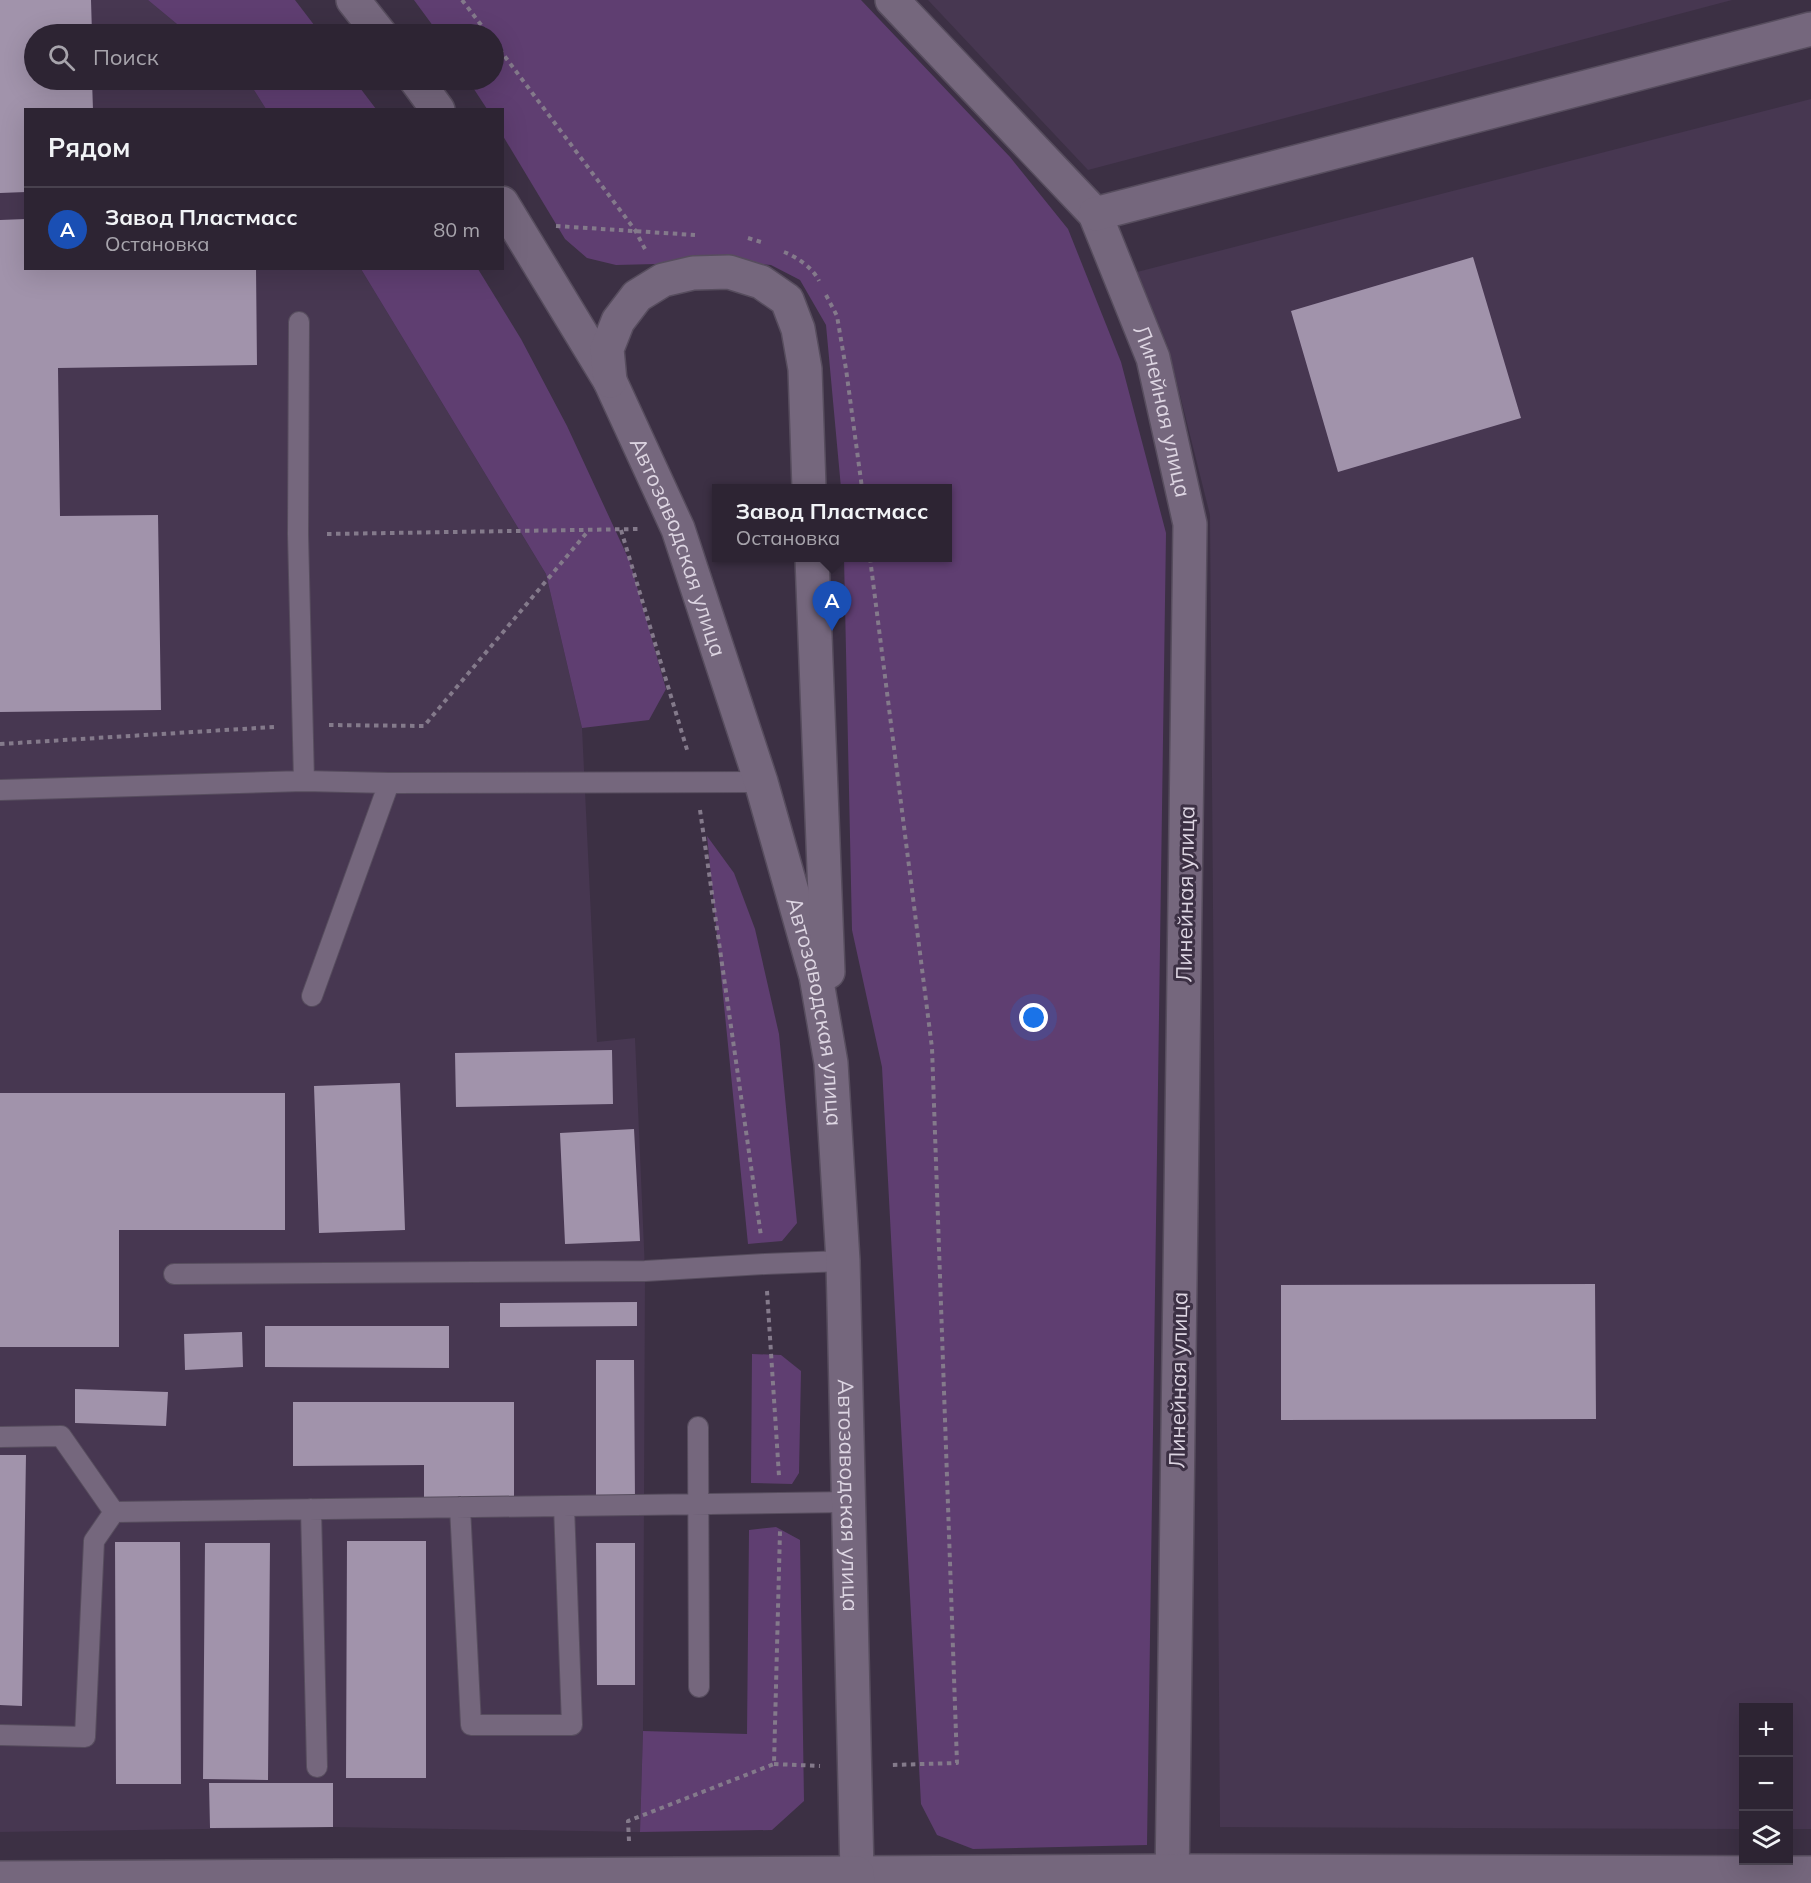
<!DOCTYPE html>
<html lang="ru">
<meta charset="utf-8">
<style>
:root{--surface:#2d2433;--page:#39303f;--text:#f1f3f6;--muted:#a7a4ac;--line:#48414e;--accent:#bca0f2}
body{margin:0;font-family:Mulish,sans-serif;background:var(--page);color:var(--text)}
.controls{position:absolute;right:18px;bottom:18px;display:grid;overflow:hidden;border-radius:0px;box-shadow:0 6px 24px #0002}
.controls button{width:54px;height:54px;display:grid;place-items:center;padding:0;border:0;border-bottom:2px solid var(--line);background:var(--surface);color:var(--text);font:30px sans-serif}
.you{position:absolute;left:1034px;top:1018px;width:21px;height:21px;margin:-15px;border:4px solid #fff;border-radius:50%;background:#1a73e8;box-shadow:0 0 0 9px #1a73e833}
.badge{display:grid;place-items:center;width:39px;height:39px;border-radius:50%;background:var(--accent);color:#fff;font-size:20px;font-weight:700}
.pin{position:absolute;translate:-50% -50px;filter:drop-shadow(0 2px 3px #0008)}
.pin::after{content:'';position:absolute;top:32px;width:21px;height:18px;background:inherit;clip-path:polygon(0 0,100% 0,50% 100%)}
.popup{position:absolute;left:712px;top:484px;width:240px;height:78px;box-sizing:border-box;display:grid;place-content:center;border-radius:0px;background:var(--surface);filter:drop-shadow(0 2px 4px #0005);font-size:20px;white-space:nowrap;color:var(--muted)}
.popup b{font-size:22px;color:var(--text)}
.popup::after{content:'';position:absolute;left:50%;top:100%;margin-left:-12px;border:12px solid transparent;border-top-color:var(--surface)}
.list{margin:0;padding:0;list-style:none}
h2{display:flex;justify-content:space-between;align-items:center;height:78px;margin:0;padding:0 24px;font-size:26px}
h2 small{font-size:20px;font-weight:400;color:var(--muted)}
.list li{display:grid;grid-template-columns:39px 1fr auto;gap:18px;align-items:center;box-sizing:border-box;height:84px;padding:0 24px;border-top:2px solid var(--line)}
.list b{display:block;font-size:22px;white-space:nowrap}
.list p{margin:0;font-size:20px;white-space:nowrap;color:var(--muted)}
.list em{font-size:20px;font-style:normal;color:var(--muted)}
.icon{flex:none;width:33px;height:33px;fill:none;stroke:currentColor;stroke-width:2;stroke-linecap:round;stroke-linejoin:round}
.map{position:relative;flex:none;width:1811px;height:1883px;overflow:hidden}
.search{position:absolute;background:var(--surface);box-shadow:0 6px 24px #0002;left:24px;top:24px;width:480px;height:66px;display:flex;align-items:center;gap:15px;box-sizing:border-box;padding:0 21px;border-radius:33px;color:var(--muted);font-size:22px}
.panel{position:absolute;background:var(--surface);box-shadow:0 6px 24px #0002;left:24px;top:108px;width:480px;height:162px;border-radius:0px}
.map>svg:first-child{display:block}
</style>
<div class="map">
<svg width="1811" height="1883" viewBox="0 0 1811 1883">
<rect width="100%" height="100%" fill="#3c3044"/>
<path fill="#473751" d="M0 0H148L189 34H34V80H241L254 90 266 109 26 110V268L361 269 546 574 582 728 597 1042 635 1038 645 1271 643 1731 640 1832 333 1827 0 1832Z
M928 0H1732L1088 170Z
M1811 99V1829H1789L1788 1708H1744L1743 1829 1220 1827 1210 515 1168 347 1137 272Z"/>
<path fill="#5f3e71" d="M148 0H295L321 34H189Z
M414 0H861L1010 157 1068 229 1121 362 1166 533 1147 1845 973 1849 937 1835 921 1804 882 1067 852 930 844 558H948V488H841L826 325 800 280 771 265 734 262 616 265 587 258 565 239 503 136 502 110 487 109 468 80H494V34H439Z
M241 80H354L376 109H266L254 90Z
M361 269H478L521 339 567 426 630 562 666 689 649 720 582 728 546 574Z
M707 836 734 873 755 929 779 1034 797 1223 782 1241 748 1244Z
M752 1354 781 1355 801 1371 799 1473 792 1484 751 1483Z
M776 1527 800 1540 804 1801 772 1830 640 1832 643 1731 747 1734 749 1530Z"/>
<path fill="#a193ab" d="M0 0H91L92 34H34V80H92L93 110H26V192L0 193Z
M26 219V268H256L257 365 58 368 60 516 158 515 161 710 0 712V220Z
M1473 257 1521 418 1338 472 1291 311Z
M612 1050 613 1104 456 1107 455 1053Z
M400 1083 405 1230 319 1233 314 1086Z
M0 1093H285V1230H119V1347H0Z
M634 1129 640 1241 565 1244 560 1133Z
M1595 1284 1596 1419 1281 1420V1285Z
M637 1302V1326L500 1327V1303Z
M265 1326H449V1368L265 1367Z
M242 1332 243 1367 185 1370 184 1334Z
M596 1360H634L635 1502H596Z
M75 1389 168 1392 166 1426 75 1423Z
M293 1402H514V1498H424V1465L293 1466Z
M0 1455H26L22 1706 0 1705Z
M347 1541H426V1778H346Z
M115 1542H180L181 1784H116Z
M205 1543H270L268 1780 203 1779Z
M596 1543H635V1685H597Z
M209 1783H333V1827L210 1828Z"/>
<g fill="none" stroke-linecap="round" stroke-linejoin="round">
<defs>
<path id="lane" d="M299 322 298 534 304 781
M0 790 304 781 389 783 761 782
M312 996 389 783
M174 1274 645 1271 765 1264 843 1261
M698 1427 699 1687
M0 1437 61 1436 114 1512
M460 1507 471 1725H572L564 1506
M311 1509 317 1767
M114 1512 850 1502
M0 1735 85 1737 94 1541 114 1512"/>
<g id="street">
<path d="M353 0 380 34"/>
<path id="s1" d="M892 0 1095 214 1153 358 1190 524 1172 1883"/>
<path d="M416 80 438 110"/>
<path id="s2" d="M502 203 610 381 678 529 761 782 816 976 831 1063 843 1261 857 1873 1172 1871 1811 1873"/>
<path d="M1095 214 1811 29"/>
<path d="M610 381 607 349 618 321 637 296 663 280 693 273 729 272 761 282 787 300 798 329 805 369 809 488"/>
<path d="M812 558 828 972"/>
</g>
<path id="secondary" d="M0 1878 857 1873 858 1883"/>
</defs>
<use href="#lane" stroke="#574d5e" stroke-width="22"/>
<use href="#street" stroke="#574d5e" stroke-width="36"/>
<use href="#secondary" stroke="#574d5e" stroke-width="36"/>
<path stroke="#847a8b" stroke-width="4" stroke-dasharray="4.5 4.5" stroke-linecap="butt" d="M462 0 488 34
M494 42 635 230 646 251
M556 226 695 235
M748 238 764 243
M784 252C797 257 813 268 819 281
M826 295 837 316 846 369 862 488
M621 530 688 753
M327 534 638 529
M870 558 932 1048 957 1763 890 1765
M329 725 424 726 589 530
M0 744 274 727
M700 810 761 1236
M767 1291 779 1476
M774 1764 820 1766
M629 1841 628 1821 774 1764 780 1531"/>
<use href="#lane" stroke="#75677d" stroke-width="20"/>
<use href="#street" stroke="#75677d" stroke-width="33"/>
<use href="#secondary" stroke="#75677d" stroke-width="33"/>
</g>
<g text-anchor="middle" stroke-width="6" stroke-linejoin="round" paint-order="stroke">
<g font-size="22" fill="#ddd5e2" stroke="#3c3044">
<text dy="8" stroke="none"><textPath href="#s1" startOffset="504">Линейная улица</textPath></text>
<text dy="8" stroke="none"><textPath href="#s2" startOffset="388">Автозаводская улица</textPath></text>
<text transform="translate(1185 894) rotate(-89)" y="8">Линейная улица</text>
<text dy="8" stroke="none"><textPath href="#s2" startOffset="874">Автозаводская улица</textPath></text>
<text transform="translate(1178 1380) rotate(-89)" y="8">Линейная улица</text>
<text dy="8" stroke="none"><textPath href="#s2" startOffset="1360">Автозаводская улица</textPath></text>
</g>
</g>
</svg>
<div class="controls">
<button>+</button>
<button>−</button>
<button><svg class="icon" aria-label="layers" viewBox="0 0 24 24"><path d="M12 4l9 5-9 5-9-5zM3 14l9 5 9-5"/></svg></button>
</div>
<div class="you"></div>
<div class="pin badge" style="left:832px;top:631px;background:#1a4fb4">A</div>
<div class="popup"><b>Завод Пластмасс</b>Остановка</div>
<div class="search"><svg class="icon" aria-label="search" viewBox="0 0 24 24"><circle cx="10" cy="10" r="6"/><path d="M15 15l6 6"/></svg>Поиск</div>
<section class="panel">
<h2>Рядом<small></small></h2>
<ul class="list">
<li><span class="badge" style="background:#1a4fb4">A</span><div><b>Завод Пластмасс</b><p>Остановка</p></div><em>80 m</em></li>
</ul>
</section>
</div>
